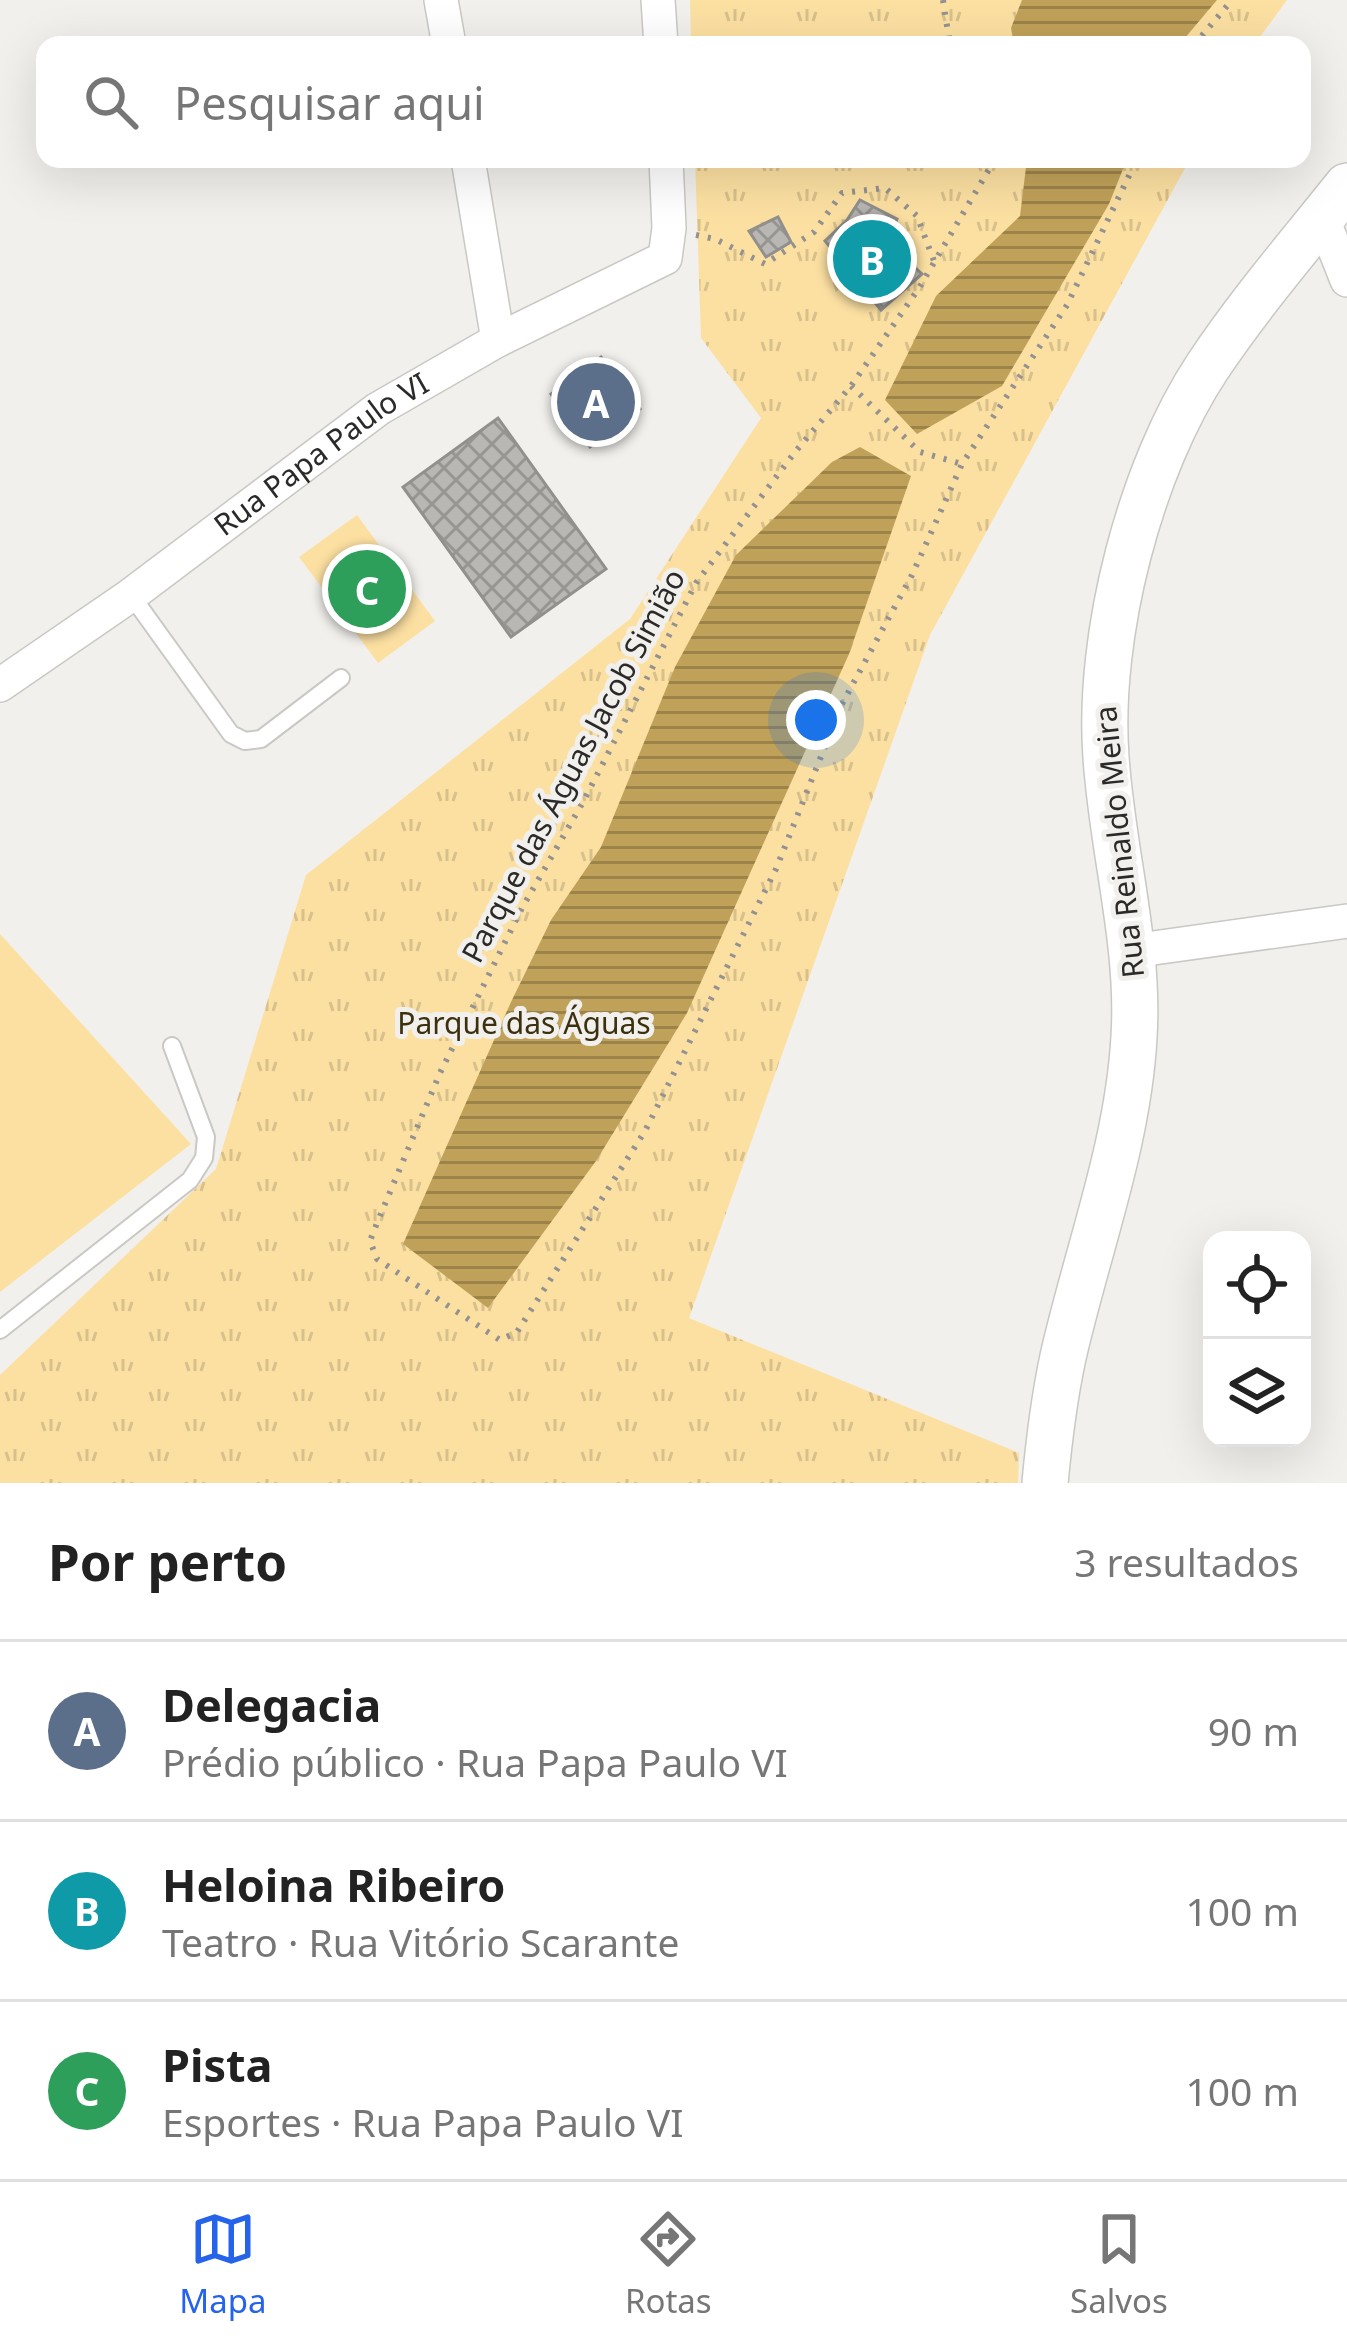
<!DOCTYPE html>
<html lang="pt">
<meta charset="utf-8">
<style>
:root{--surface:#fff;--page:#f6f6f6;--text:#222;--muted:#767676;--line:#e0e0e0;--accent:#2563eb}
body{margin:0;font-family:"Noto Sans",sans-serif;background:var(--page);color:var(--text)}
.controls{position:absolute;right:36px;bottom:36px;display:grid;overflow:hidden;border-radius:24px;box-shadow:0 12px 48px #0002}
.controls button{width:108px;height:108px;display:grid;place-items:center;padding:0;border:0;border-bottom:3px solid var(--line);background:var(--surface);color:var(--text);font:60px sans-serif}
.you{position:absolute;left:816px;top:720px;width:42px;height:42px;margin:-30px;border:9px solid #fff;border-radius:50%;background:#1a73e8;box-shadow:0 0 0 18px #1a73e833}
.badge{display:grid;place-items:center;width:78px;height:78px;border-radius:50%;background:var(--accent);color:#fff;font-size:39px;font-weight:700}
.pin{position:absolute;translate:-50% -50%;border:6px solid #fff;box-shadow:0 3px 12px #0006}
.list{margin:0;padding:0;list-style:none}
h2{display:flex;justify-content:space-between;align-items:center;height:156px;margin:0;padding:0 48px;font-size:51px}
h2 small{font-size:39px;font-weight:400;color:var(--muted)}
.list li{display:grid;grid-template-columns:78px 1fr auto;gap:36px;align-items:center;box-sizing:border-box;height:180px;padding:0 48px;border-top:3px solid var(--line)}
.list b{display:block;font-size:45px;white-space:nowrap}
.list p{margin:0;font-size:39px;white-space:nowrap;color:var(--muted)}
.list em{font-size:39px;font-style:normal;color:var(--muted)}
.icon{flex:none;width:66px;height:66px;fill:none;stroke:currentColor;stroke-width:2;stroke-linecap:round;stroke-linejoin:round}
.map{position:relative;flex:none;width:1347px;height:1483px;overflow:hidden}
.search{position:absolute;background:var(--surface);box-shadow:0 12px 48px #0002;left:36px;right:36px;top:36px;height:132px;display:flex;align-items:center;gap:30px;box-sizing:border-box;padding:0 42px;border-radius:24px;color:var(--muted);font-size:45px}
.sheet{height:696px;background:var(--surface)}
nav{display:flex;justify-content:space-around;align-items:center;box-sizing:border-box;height:168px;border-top:3px solid var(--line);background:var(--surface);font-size:33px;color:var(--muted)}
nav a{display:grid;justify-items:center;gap:6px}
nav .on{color:var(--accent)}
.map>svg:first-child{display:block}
</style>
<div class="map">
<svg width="1347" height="1483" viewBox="0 0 1347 1483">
<defs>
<pattern id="park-tufts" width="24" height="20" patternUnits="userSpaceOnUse" patternTransform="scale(3)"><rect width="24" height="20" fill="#fce0a2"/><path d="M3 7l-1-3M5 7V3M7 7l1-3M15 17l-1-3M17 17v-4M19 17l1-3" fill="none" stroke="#d8c08c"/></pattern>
<pattern id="water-rules" width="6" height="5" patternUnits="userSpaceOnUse" patternTransform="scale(3)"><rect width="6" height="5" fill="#c0a159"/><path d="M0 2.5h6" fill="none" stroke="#9c834a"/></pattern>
<pattern id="building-cross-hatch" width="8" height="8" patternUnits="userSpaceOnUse" patternTransform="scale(3)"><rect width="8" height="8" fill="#b9b7b3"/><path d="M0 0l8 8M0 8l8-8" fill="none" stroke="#979592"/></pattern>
</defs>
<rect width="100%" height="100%" fill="#f2f0ec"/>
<path fill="#fce0a2" d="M357 515 435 621 378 663 299 557Z
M0 934 191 1144 0 1292Z"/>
<path fill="url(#park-tufts)" d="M690 0H1287L1254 45H691Z
M695 159H1190L930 635 689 1318 1019 1453 1018 1483H0V1375L216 1169 306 875 630 619 761 418 701 338Z"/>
<path fill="url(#water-rules)" d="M1022 0H1217L1179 45H1014L1011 28Z
M1027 159H1127L1109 204 1002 386 917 434 885 400 936 296 1020 216Z
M860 447 911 476 849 654 687 1013 596 1161 488 1308 403 1244 511 1002 551 920 601 847 675 667 736 555 832 462Z"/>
<path fill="url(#building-cross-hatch)" stroke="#92908d" stroke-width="3" d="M860 200 897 219 888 243 922 274 881 310 825 241 847 220Z
M778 217 791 242 766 257 749 231Z
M601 357 640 409 590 447 551 394Z
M498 418 606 569 511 637 403 487Z"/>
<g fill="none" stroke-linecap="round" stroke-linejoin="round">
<defs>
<path id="lane" d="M131 595 231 734 245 741 261 739 341 678
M0 1330 190 1180 204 1158 206 1137 172 1046"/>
<g id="street">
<path d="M441 0 449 45"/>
<path d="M658 0 661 45"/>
<path d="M468 159 498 340"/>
<path d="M1322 217 1347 280"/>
<path id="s1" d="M0 685 131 595 378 409 498 340 665 258 669 228 666 159"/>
<path d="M1132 951 1347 921"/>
</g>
<path id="secondary" d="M1045 1483C1049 1440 1054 1399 1063 1357 1087 1251 1128 1146 1134 1037 1140 944 1112 850 1106 757 1097 636 1140 468 1208 366 1250 303 1300 245 1347 186"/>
</defs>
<use href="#lane" stroke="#c9c8c4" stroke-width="20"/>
<use href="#street" stroke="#c9c8c4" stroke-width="36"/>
<use href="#secondary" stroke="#c9c8c4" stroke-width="48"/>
<path stroke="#949290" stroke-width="6" stroke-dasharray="3 9" stroke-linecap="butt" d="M943 0 950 45
M1194 45 1232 0
M991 159V166L919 288 851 386 795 452 696 583 583 802 522 908 440 1073 377 1223 370 1241 377 1259 500 1340 517 1332 645 1131 776 869 842 704 912 575 962 464 1067 305 1137 159
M696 235 715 239 765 264 814 232 842 193 885 188 917 216 934 261
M851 386 920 452 962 464"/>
<use href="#lane" stroke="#fff" stroke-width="16"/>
<use href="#street" stroke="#fff" stroke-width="33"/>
<use href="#secondary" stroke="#fff" stroke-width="45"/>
</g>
<g text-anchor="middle" stroke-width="10" stroke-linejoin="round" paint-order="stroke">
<g font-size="30" fill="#2b2a29" stroke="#f2f0ec">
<text dy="10" stroke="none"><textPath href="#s1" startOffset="396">Rua Papa Paulo VI</textPath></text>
<text transform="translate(574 766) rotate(-62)" y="10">Parque das Águas Jacob Simião</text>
<text transform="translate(1120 842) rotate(-96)" y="10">Rua Reinaldo Meira</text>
</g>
<g font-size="30" fill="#3d300f" stroke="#f2f0ec">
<text x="524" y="1034">Parque das Águas</text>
</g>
</g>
</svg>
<div class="controls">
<button><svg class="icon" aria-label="locate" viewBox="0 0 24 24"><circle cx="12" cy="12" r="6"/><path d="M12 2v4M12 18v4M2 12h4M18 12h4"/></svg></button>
<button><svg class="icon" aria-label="layers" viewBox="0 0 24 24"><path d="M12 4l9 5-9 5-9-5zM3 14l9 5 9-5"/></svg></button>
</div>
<div class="you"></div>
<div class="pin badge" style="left:596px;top:402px;background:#5c6f8a">A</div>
<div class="pin badge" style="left:872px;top:259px;background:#0f9aa8">B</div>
<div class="pin badge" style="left:367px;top:589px;background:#2e9e5b">C</div>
<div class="search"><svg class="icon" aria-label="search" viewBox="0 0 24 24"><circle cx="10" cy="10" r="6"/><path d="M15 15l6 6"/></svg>Pesquisar aqui</div>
</div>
<section class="sheet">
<h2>Por perto<small>3 resultados</small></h2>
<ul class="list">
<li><span class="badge" style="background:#5c6f8a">A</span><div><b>Delegacia</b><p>Prédio público · Rua Papa Paulo VI</p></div><em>90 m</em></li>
<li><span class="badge" style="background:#0f9aa8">B</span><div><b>Heloina Ribeiro</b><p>Teatro · Rua Vitório Scarante</p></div><em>100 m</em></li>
<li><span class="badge" style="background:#2e9e5b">C</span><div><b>Pista</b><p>Esportes · Rua Papa Paulo VI</p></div><em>100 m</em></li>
</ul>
</section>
<nav>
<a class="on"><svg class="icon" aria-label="map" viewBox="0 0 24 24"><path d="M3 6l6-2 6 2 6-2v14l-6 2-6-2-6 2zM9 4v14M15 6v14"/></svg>Mapa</a>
<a><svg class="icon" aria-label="directions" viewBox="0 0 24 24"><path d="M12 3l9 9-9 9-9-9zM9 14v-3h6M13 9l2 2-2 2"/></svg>Rotas</a>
<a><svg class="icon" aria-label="saved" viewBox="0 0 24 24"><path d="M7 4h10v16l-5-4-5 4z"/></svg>Salvos</a>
</nav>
